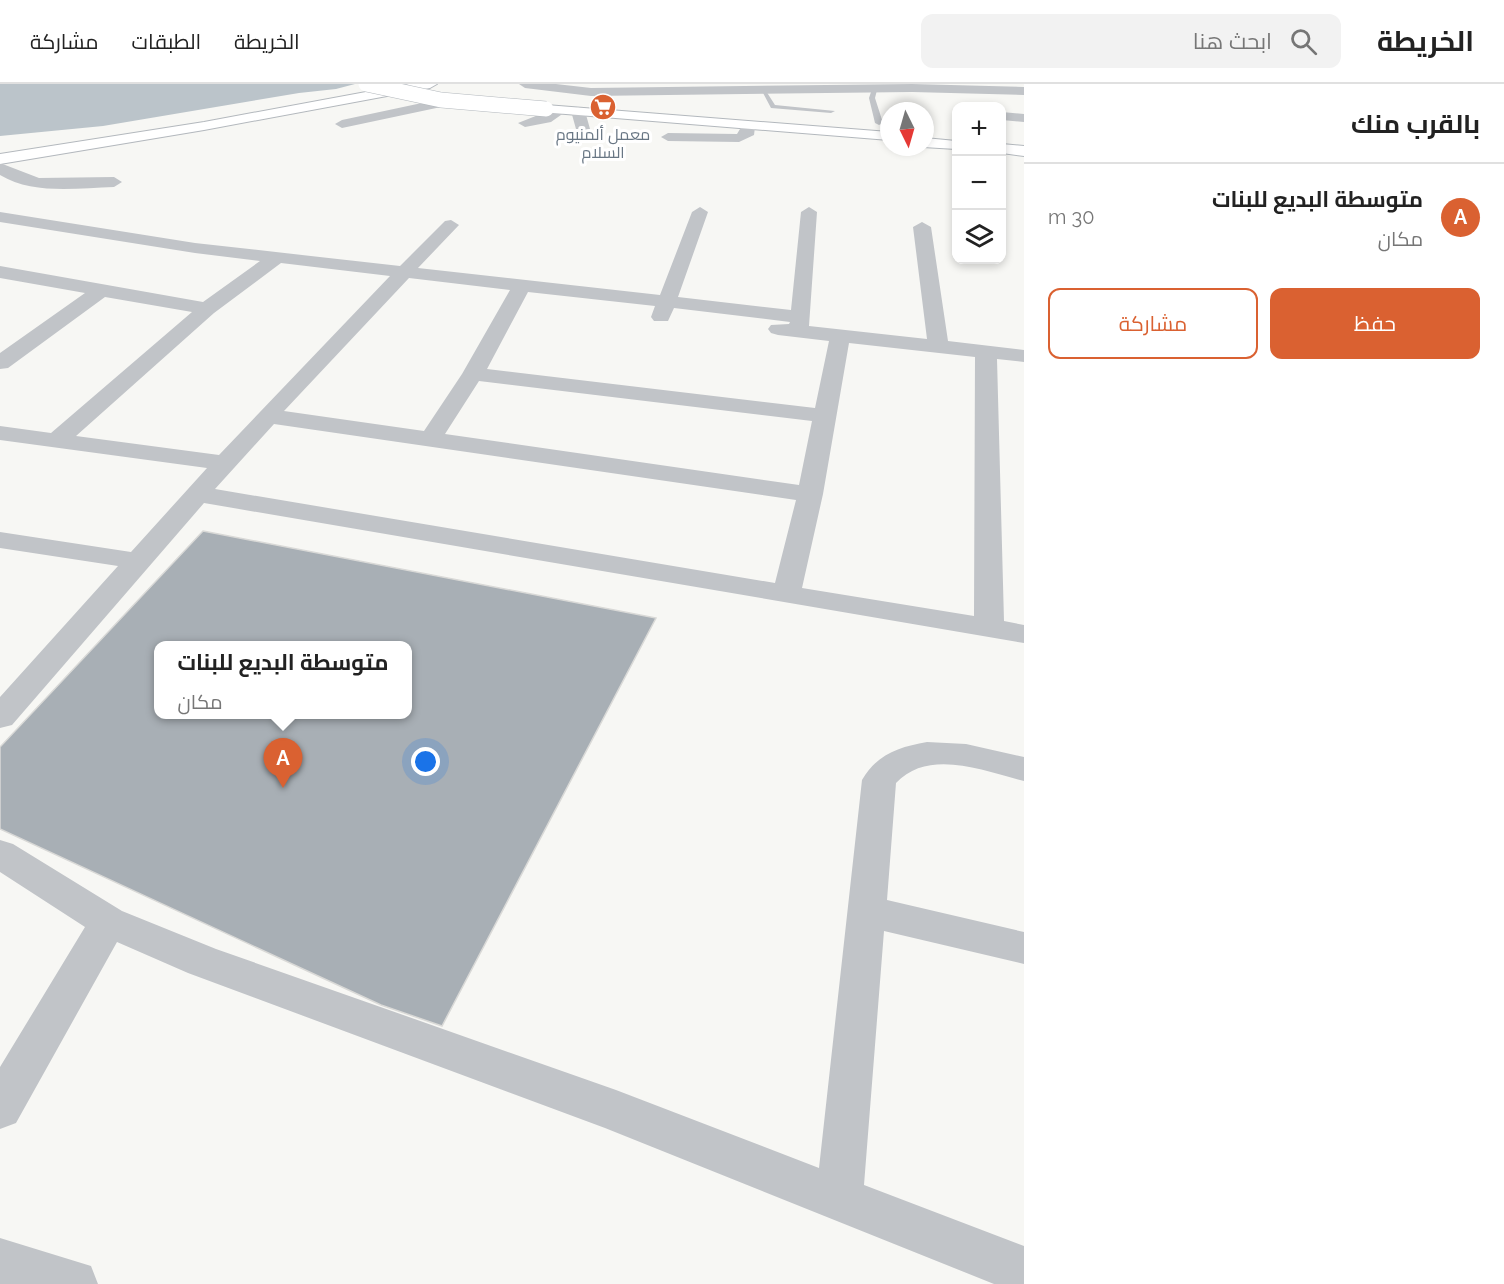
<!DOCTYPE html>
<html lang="ar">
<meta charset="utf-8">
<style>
:root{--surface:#fff;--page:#f2f2f2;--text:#222;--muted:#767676;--line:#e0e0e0;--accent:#da6131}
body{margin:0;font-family:Raleway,Cairo,sans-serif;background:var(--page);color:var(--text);direction:rtl}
.controls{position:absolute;right:18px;top:18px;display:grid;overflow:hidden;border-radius:12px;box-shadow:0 3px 9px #0003}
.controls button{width:54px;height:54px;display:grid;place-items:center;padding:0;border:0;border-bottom:2px solid var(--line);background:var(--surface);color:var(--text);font:30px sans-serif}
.compass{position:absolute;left:880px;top:18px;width:54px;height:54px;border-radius:50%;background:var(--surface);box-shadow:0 3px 9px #0003;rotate:175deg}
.you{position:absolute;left:426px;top:678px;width:21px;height:21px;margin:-15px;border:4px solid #fff;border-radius:50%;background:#1a73e8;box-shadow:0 0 0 9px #1a73e833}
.badge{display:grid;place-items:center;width:39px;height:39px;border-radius:50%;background:var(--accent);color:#fff;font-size:20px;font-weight:700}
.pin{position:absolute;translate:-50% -50px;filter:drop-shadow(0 2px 3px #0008)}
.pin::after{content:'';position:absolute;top:32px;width:21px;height:18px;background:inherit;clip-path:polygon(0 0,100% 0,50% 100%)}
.popup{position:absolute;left:154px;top:557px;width:258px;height:78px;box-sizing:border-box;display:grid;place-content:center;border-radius:12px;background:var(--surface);filter:drop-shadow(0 2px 4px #0005);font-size:20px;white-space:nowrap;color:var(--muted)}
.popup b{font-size:22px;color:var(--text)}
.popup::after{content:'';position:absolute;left:50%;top:100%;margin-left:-12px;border:12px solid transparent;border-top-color:var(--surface)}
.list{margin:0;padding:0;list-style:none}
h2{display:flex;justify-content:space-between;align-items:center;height:78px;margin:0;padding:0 24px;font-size:26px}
h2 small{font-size:20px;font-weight:400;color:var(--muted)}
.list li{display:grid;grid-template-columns:39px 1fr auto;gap:18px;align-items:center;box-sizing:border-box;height:108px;padding:0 24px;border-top:2px solid var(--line)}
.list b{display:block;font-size:22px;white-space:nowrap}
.list p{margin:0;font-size:20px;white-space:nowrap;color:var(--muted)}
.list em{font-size:20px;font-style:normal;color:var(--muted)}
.actions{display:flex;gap:12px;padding:18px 24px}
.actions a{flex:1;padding:14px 0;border:2px solid var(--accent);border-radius:12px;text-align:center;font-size:21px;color:var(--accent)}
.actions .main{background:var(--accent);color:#fff}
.icon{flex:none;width:33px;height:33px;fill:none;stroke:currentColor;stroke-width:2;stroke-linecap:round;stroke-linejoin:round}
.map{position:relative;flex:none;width:1024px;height:1200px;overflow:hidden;direction:ltr}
header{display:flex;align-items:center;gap:36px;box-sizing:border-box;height:84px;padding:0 30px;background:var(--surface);border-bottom:2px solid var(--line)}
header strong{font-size:28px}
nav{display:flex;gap:33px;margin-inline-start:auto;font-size:21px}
.search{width:420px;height:54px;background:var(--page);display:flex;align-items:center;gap:15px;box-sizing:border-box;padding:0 21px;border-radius:12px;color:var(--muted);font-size:22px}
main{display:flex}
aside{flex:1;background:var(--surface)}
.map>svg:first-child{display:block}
</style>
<header>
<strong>الخريطة</strong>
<div class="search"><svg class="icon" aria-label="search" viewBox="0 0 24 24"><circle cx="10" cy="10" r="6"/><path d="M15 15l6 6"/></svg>ابحث هنا</div>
<nav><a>الخريطة</a><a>الطبقات</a><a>مشاركة</a></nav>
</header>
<main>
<aside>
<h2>بالقرب منك<small></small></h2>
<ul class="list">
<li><span class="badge">A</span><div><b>متوسطة البديع للبنات</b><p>مكان</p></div><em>30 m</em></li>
</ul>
<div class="actions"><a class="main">حفظ</a><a>مشاركة</a></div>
</aside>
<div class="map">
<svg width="1024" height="1200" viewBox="0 0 1024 1200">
<rect width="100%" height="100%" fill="#f7f7f4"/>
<path fill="#bbc4ca" d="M0 0H355L336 5 299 9 103 42 0 52Z"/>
<path fill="#a8afb5" stroke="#d9d9d7" stroke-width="1.5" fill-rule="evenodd" d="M203 447 656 534 442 942 381 921 0 745V663ZM159 561H408V630H159Z"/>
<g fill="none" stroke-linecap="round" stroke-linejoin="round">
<defs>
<path id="secondary" d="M409 0H437L430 4 204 46 0 80V70L204 38Z
M546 21 889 48V56L541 28 539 25Z
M925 54 956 57V65L923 63Z
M1002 60 1024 62V72L1002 69Z"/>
</defs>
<use href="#secondary" stroke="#b3b8bd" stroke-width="2"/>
<path fill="#c1c4c8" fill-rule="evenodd" d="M872 5 877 6 875 14 883 39 879 41 875 39 869 14Z
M762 7H766L775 21 835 27 831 29 771 24Z"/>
<path fill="#c1c4c8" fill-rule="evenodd" d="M519 0H556L591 4 912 0 1024 3V11L912 8 591 12 525 4Z
M436 16 441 17V23L342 44 335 40 342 36Z
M561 22 568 26 551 38 525 43 518 39Z
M578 23 585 27 590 45 588 48 583 49 576 45 571 27Z
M1002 28 1024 30V38L1002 36Z
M748 39 755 43 754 51 739 58 668 57 661 53 668 49 737 50 743 40Z
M0 79 39 94 114 93 122 98 114 103C77 104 33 111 0 91Z
M700 123 708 128 678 213 791 226 801 128 809 123 817 128 809 242 927 255 913 143 922 138 931 143 948 257 1024 266V278L997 275 1004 537 1024 541V559L204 419 12 641 0 644V613L118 482 0 464V448L131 468 207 384 0 356V342L51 349 192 228 105 213 8 284 0 285V269L85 209 0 194V182L203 218 260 177 195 169 0 138V128L195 159 400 182 445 137 451 136 459 141 418 184 660 211 692 128ZM281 179 390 192 219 371 76 352 214 229ZM409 194 510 206 462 290 424 347 284 327ZM528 208 655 222 651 233 654 237H668L674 224 790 238 789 240 771 241 768 245 771 249 778 251 829 257 815 324 487 285ZM849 259 975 273 974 532 802 504 823 410ZM479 297 812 337 799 401 445 350ZM274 340 796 416 775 499 215 405Z
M927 658 966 660 1024 673V697C984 687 929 664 896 699L887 816 1024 848V880L884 847 864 1101 1024 1162V1200H994L605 1044 188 889 117 858 16 1039 0 1045V983L85 843 0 788V756L13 760 122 827 216 865 616 1006 819 1084 862 696C877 670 899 663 927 658Z
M0 1154 91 1182 98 1200H0Z"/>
<use href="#secondary" fill="#fff" fill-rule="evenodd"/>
<defs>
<path id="secondary-bridge" d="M366 0 441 16 546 25"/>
</defs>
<use href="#secondary-bridge" stroke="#b3b8bd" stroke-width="16" stroke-linecap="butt"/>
<use href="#secondary-bridge" stroke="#fff" stroke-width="15"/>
</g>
<defs>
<symbol id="supermarket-disc" viewBox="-11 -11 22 22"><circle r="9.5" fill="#da6131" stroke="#fff"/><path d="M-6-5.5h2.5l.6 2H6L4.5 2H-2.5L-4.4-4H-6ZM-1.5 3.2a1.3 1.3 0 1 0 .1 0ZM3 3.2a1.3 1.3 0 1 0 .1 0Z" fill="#fff"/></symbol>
</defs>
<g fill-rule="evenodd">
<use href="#supermarket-disc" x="588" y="8" width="30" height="30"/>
</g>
<g text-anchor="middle" stroke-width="6" stroke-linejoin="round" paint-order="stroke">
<g font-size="16" fill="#687684" stroke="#fff">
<text x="603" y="56">معمل ألمنيوم<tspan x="603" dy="18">السلام</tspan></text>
</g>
</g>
</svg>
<div class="controls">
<button>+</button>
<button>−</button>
<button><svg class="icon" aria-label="layers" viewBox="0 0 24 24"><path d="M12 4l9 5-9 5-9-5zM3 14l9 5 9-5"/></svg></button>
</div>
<svg class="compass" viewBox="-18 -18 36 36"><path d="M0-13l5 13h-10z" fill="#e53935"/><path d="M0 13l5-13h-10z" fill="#767676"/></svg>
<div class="you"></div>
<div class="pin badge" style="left:283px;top:704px">A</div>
<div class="popup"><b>متوسطة البديع للبنات</b>مكان</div>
</div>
</main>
